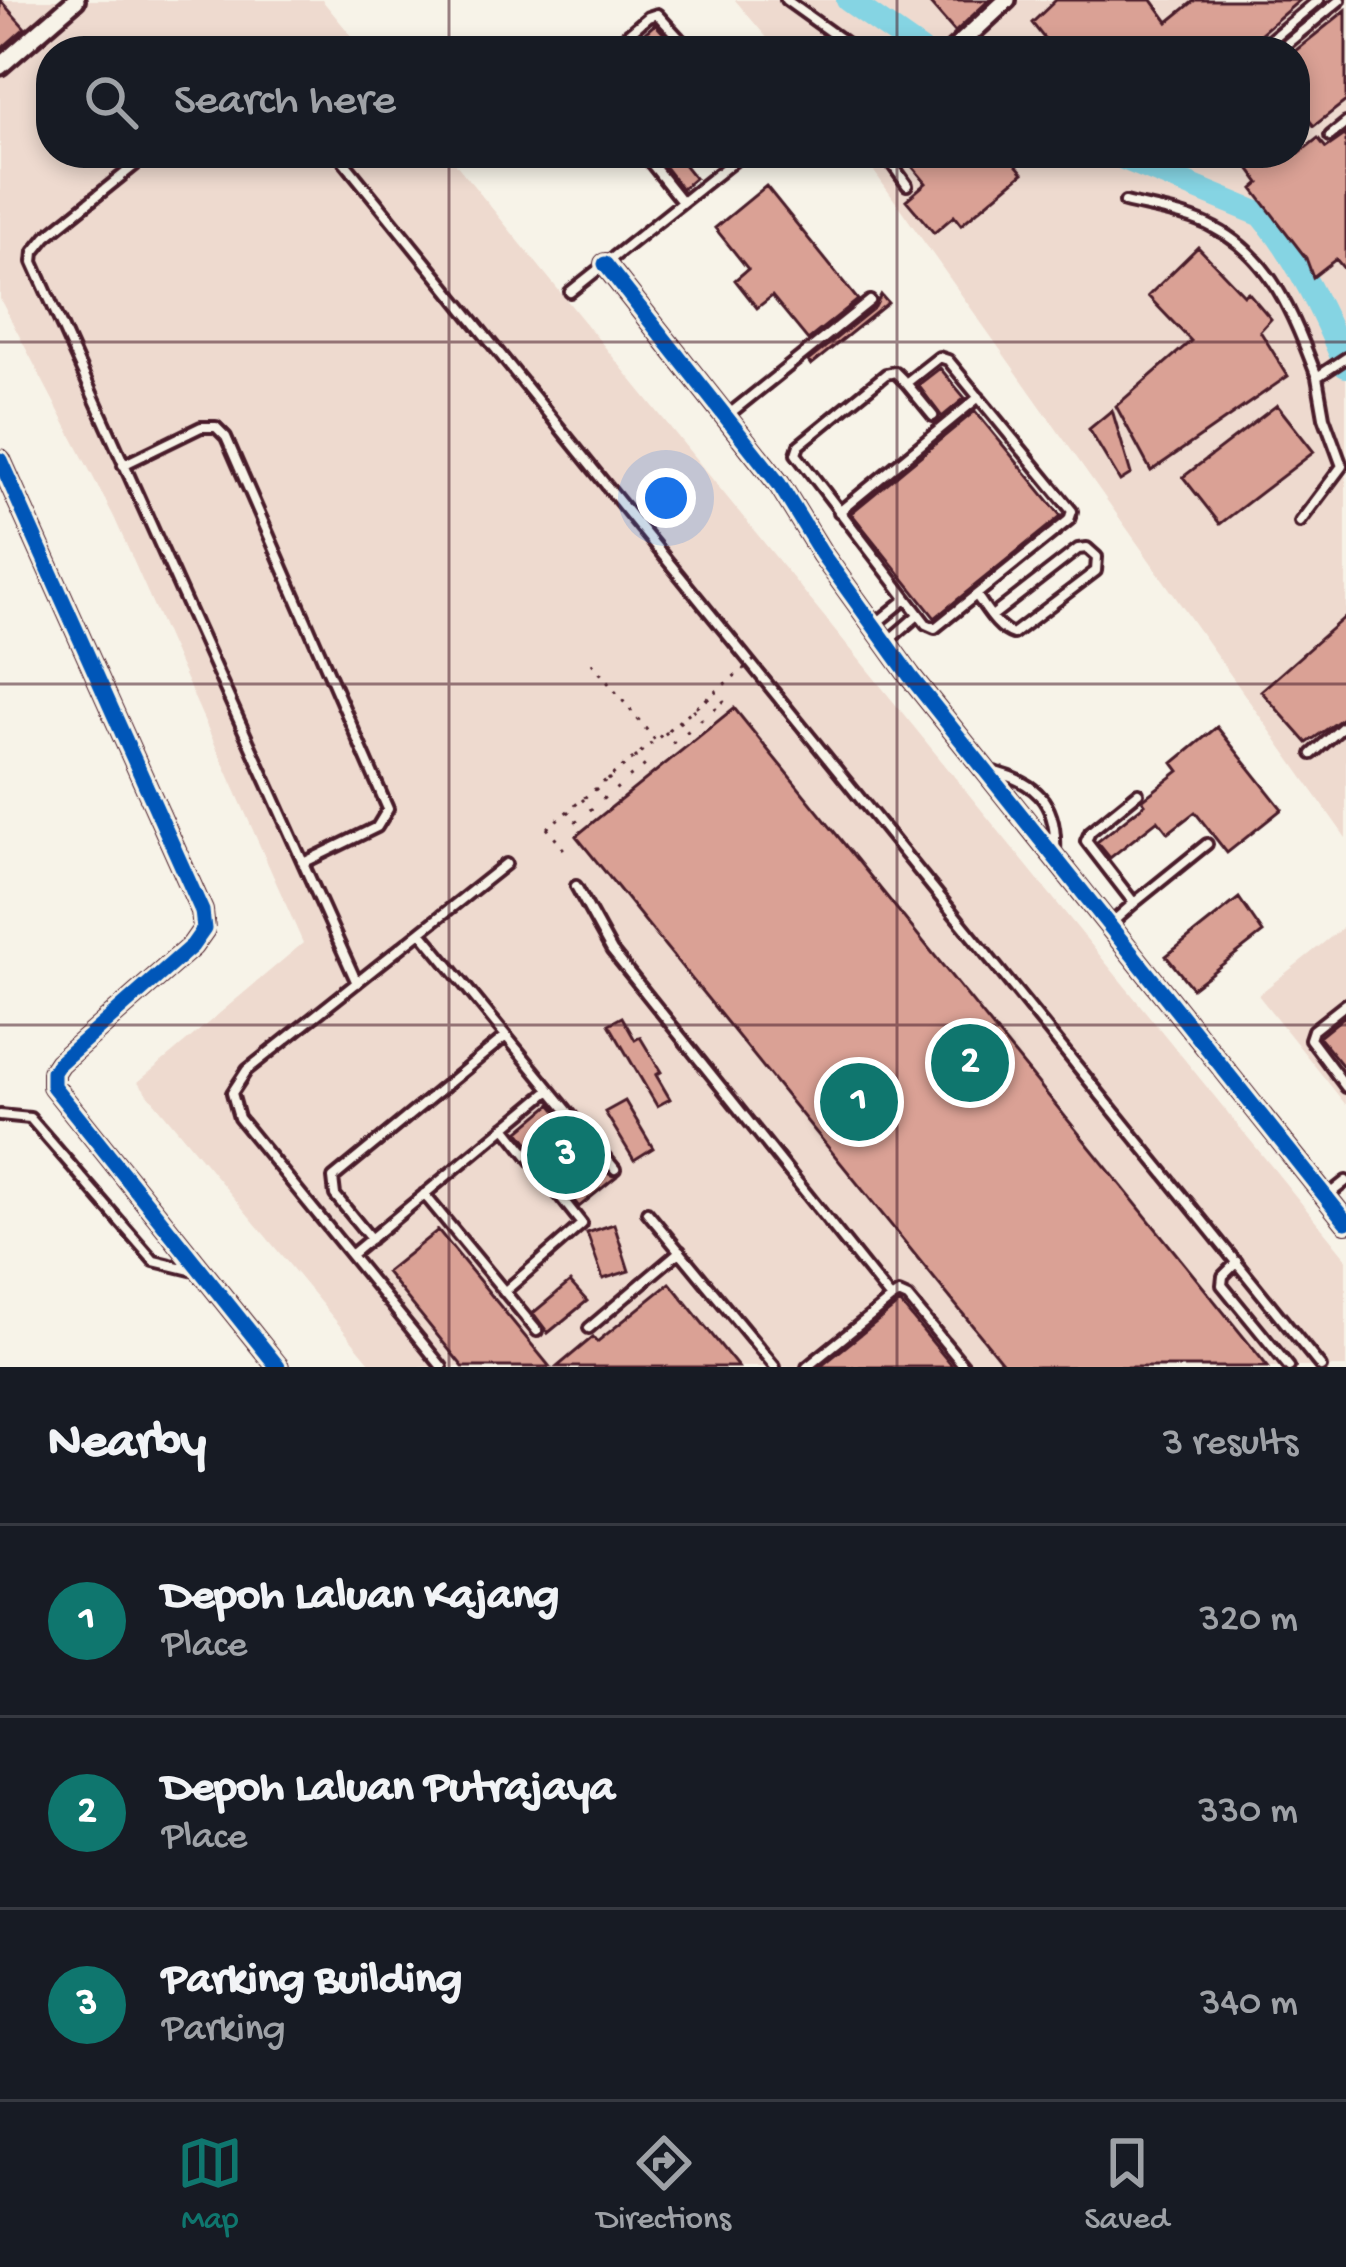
<!DOCTYPE html>
<style>
:root{--surface:#171b24;--page:#20242c;--text:#f1f3f6;--muted:#9ea1a6;--line:#363941;--accent:#0f766e}
body{margin:0;font-family:"Gochi Hand",sans-serif;background:var(--page);color:var(--text)}
.you{position:absolute;left:666px;top:498px;width:42px;height:42px;margin:-30px;border:9px solid #fff;border-radius:50%;background:#1a73e8;box-shadow:0 0 0 18px #1a73e833}
.badge{display:grid;place-items:center;width:78px;height:78px;border-radius:50%;background:var(--accent);color:#fff;font-size:39px;font-weight:700}
.pin{position:absolute;translate:-50% -50%;border:6px solid #fff;box-shadow:0 3px 12px #0006}
.list{margin:0;padding:0;list-style:none}
h2{display:flex;justify-content:space-between;align-items:center;height:156px;margin:0;padding:0 48px;font-size:51px}
h2 small{font-size:39px;font-weight:400;color:var(--muted)}
.list li{display:grid;grid-template-columns:78px 1fr auto;gap:36px;align-items:center;box-sizing:border-box;height:192px;padding:0 48px;border-top:3px solid var(--line)}
.list b{display:block;font-size:45px;white-space:nowrap}
.list p{margin:0;font-size:39px;white-space:nowrap;color:var(--muted)}
.list em{font-size:39px;font-style:normal;color:var(--muted)}
.icon{flex:none;width:66px;height:66px;fill:none;stroke:currentColor;stroke-width:2;stroke-linecap:round;stroke-linejoin:round}
.map{position:relative;flex:none;width:1346px;height:1367px;overflow:hidden}
.search{position:absolute;background:var(--surface);box-shadow:0 6px 18px #0003;left:36px;right:36px;top:36px;height:132px;display:flex;align-items:center;gap:30px;box-sizing:border-box;padding:0 42px;border-radius:48px;color:var(--muted);font-size:45px}
.sheet{height:732px;background:var(--surface)}
nav{display:flex;justify-content:space-around;align-items:center;box-sizing:border-box;height:168px;border-top:3px solid var(--line);background:var(--surface);font-size:33px;color:var(--muted)}
nav a{display:grid;justify-items:center;gap:6px}
nav .on{color:var(--accent)}
.map>svg:first-child{display:block}
</style>
<div class="map">
<svg width="1346" height="1367" viewBox="0 0 1346 1367">
<rect width="100%" height="100%" fill="#f7f3e8"/>
<filter id="ink" filterUnits="userSpaceOnUse"><feTurbulence type="fractalNoise" baseFrequency=".00833" numOctaves="2"/><feDisplacementMap in="SourceGraphic" scale="24" xChannelSelector="R" yChannelSelector="G"/><feConvolveMatrix kernelMatrix="1 2 1 2 8 2 1 2 1" color-interpolation-filters="sRGB"/></filter>
<g filter="url(#ink)">
<path fill="#eedacf" d="M0 0H322L364 51H51V153H447L1346 1258V1367H374L138 1082 303 943 114 517 0 299Z
M735 0H1346V838L861 153H1295V51H778Z
M1346 925V1105L1258 995Z"/>
<g fill="none" stroke-linecap="round" stroke-linejoin="round">
<path stroke="#85d4e3" stroke-width="24" d="M848 0 921 51
M1111 153 1262 215C1298 258 1324 314 1346 366"/>
</g>
<path fill="#daa195" stroke="#4a1f2b" stroke-width="3" d="M0 0 25 28 0 50Z
M927 0H989L955 32Z
M1056 0H1152L1168 22 1195 0H1300L1240 51H1054L1032 23Z
M1346 10V101L1314 126 1295 103V51Z
M655 24 675 46 679 51H650L639 38Z
M1346 134V271L1336 259 1313 277 1306 258 1253 189 1260 183 1238 153H1299L1318 138 1326 148Z
M654 153H675L695 178 682 189Z
M901 153H955L961 160 969 153H1006L1023 173 961 225 954 216 934 233 906 200 926 183Z
M766 186 858 300 808 340 772 296 757 308 735 280 748 269 715 228Z
M1198 247 1244 295 1248 292 1271 319 1260 331 1288 376 1151 471 1116 406 1191 341 1148 296Z
M881 295 888 303 811 365 808 361 875 307Z
M940 368 965 398 942 417 918 385Z
M1277 405 1314 452 1220 524 1183 477Z
M1112 410 1131 474 1120 481 1089 429Z
M975 411 1061 516 935 618 851 513Z
M1346 616V716L1307 743 1261 691Z
M734 708 1268 1367H1006L576 836Z
M1217 727 1282 809 1227 853 1195 812 1168 833 1158 820 1110 858 1097 842 1145 804 1142 800 1179 771 1173 763Z
M1239 898 1263 933 1192 988 1166 956Z
M1346 1015V1070L1319 1037Z
M622 1017 635 1040 640 1037 661 1072 656 1075 670 1099 657 1106 609 1024Z
M625 1101 653 1148 634 1160 605 1112Z
M551 1104 609 1174 616 1177 579 1207 519 1131Z
M614 1224 629 1271 603 1279 587 1233Z
M438 1230 550 1367H463L386 1272Z
M570 1282 587 1301 548 1333 533 1313Z
M670 1283 738 1367H557L593 1337 597 1342Z
M900 1303 953 1367H820L896 1306Z"/>
<g fill="none" stroke-linecap="round" stroke-linejoin="round">
<defs>
<path id="lane" d="M786 0 857 51
M608 51 648 17 657 14 691 51
M1257 51 1318 0
M1278 51 1340 0
M1295 127 1297 130
M1330 136 1346 123
M150 153 46 237 34 252 33 262 357 983
M337 153 1321 1367
M643 153 682 202
M884 153 907 185
M1125 202C1154 209 1189 214 1214 228 1273 258 1295 320 1317 377
M570 292 744 153
M939 357 948 360 1072 511 1069 520 935 628 926 624 796 454 799 445 886 374 895 372 906 383Z
M906 383 933 416
M728 415 870 301
M123 465 201 427H216L226 437 388 809 377 827 303 863
M839 512 979 397
M1300 522 1342 466 1324 417 1317 377 1346 358
M976 595C986 608 997 629 1013 634L1096 571 1097 557 1087 548 1078 549 992 616
M874 625 906 599
M888 641 918 615
M1312 754 1346 724
M986 770C1035 780 1058 801 1055 853
M1138 793 1090 832 1086 841 1134 903 1207 844
M576 886 612 951 891 1299 899 1294 908 1298 965 1367
M1108 926 1134 903
M421 932 615 1169
M1346 1004 1313 1030 1310 1039 1346 1087
M0 1115 30 1118 154 1261 199 1272
M424 1194 537 1331
M1327 1196 1346 1181
M647 1212 775 1367
M371 1239 335 1195 333 1178 506 1036
M351 1255 550 1090
M1237 1262 1223 1276 1222 1285 1289 1367
M504 1292 582 1224 505 1127
M589 1328 680 1251
M442 1367 239 1118 232 1093 247 1070 506 864
M807 1367 891 1299"/>
<path id="street" d="M952 51 1007 0
M0 66 76 0
M605 264 779 484 822 554 910 676 1346 1222
M0 460 202 911 204 929 192 946 59 1063 53 1072V1086L278 1367"/>
</defs>
<use href="#lane" stroke="#4a1f2b" stroke-width="16"/>
<use href="#street" stroke="#4a1f2b" stroke-width="24"/>
<path stroke="#4a1f2b" stroke-width="3" stroke-dasharray="3 9" stroke-linecap="butt" d="M592 663 655 740
M715 691 730 710
M707 698 722 717
M693 709 708 728
M679 721 694 740
M665 732 680 751
M635 756 650 774
M622 766 636 784
M608 778 623 796
M595 788 610 806
M582 799 598 817
M568 811 583 829
M547 828 566 852"/>
<use href="#lane" stroke="#f7f3e8" stroke-width="8"/>
<use href="#street" stroke="#f7f3e8" stroke-width="15"/>
<path stroke="#4a1f2b" stroke-width="3" stroke-dasharray="3 9" stroke-linecap="butt" d="M547 828 758 657"/>
<defs>
<path id="cycleway" d="M605 264 779 484 822 554 910 676 1346 1222
M0 460 202 911 204 929 192 946 59 1063 53 1072V1086L278 1367"/>
</defs>
<use href="#cycleway" stroke="#f7f3e8" stroke-width="22"/>
<use href="#cycleway" stroke="#0057b8" stroke-width="15"/>
</g>
</g>
<path fill="none" stroke="#4a1f2b" stroke-width="3" stroke-opacity="0.55" d="M449 0V51M897 0V51M449 153V1367M897 153V1367M0 342H1346M0 684H1346M0 1025H1346"/>
</svg>
<div class="you"></div>
<div class="pin badge" style="left:859px;top:1102px">1</div>
<div class="pin badge" style="left:970px;top:1063px">2</div>
<div class="pin badge" style="left:566px;top:1155px">3</div>
<div class="search"><svg class="icon" aria-label="search" viewBox="0 0 24 24"><circle cx="10" cy="10" r="6"/><path d="M15 15l6 6"/></svg>Search here</div>
</div>
<section class="sheet">
<h2>Nearby<small>3 results</small></h2>
<ul class="list">
<li><span class="badge">1</span><div><b>Depoh Laluan Kajang</b><p>Place</p></div><em>320 m</em></li>
<li><span class="badge">2</span><div><b>Depoh Laluan Putrajaya</b><p>Place</p></div><em>330 m</em></li>
<li><span class="badge">3</span><div><b>Parking Building</b><p>Parking</p></div><em>340 m</em></li>
</ul>
</section>
<nav>
<a class="on"><svg class="icon" aria-label="map" viewBox="0 0 24 24"><path d="M3 6l6-2 6 2 6-2v14l-6 2-6-2-6 2zM9 4v14M15 6v14"/></svg>Map</a>
<a><svg class="icon" aria-label="directions" viewBox="0 0 24 24"><path d="M12 3l9 9-9 9-9-9zM9 14v-3h6M13 9l2 2-2 2"/></svg>Directions</a>
<a><svg class="icon" aria-label="saved" viewBox="0 0 24 24"><path d="M7 4h10v16l-5-4-5 4z"/></svg>Saved</a>
</nav>
